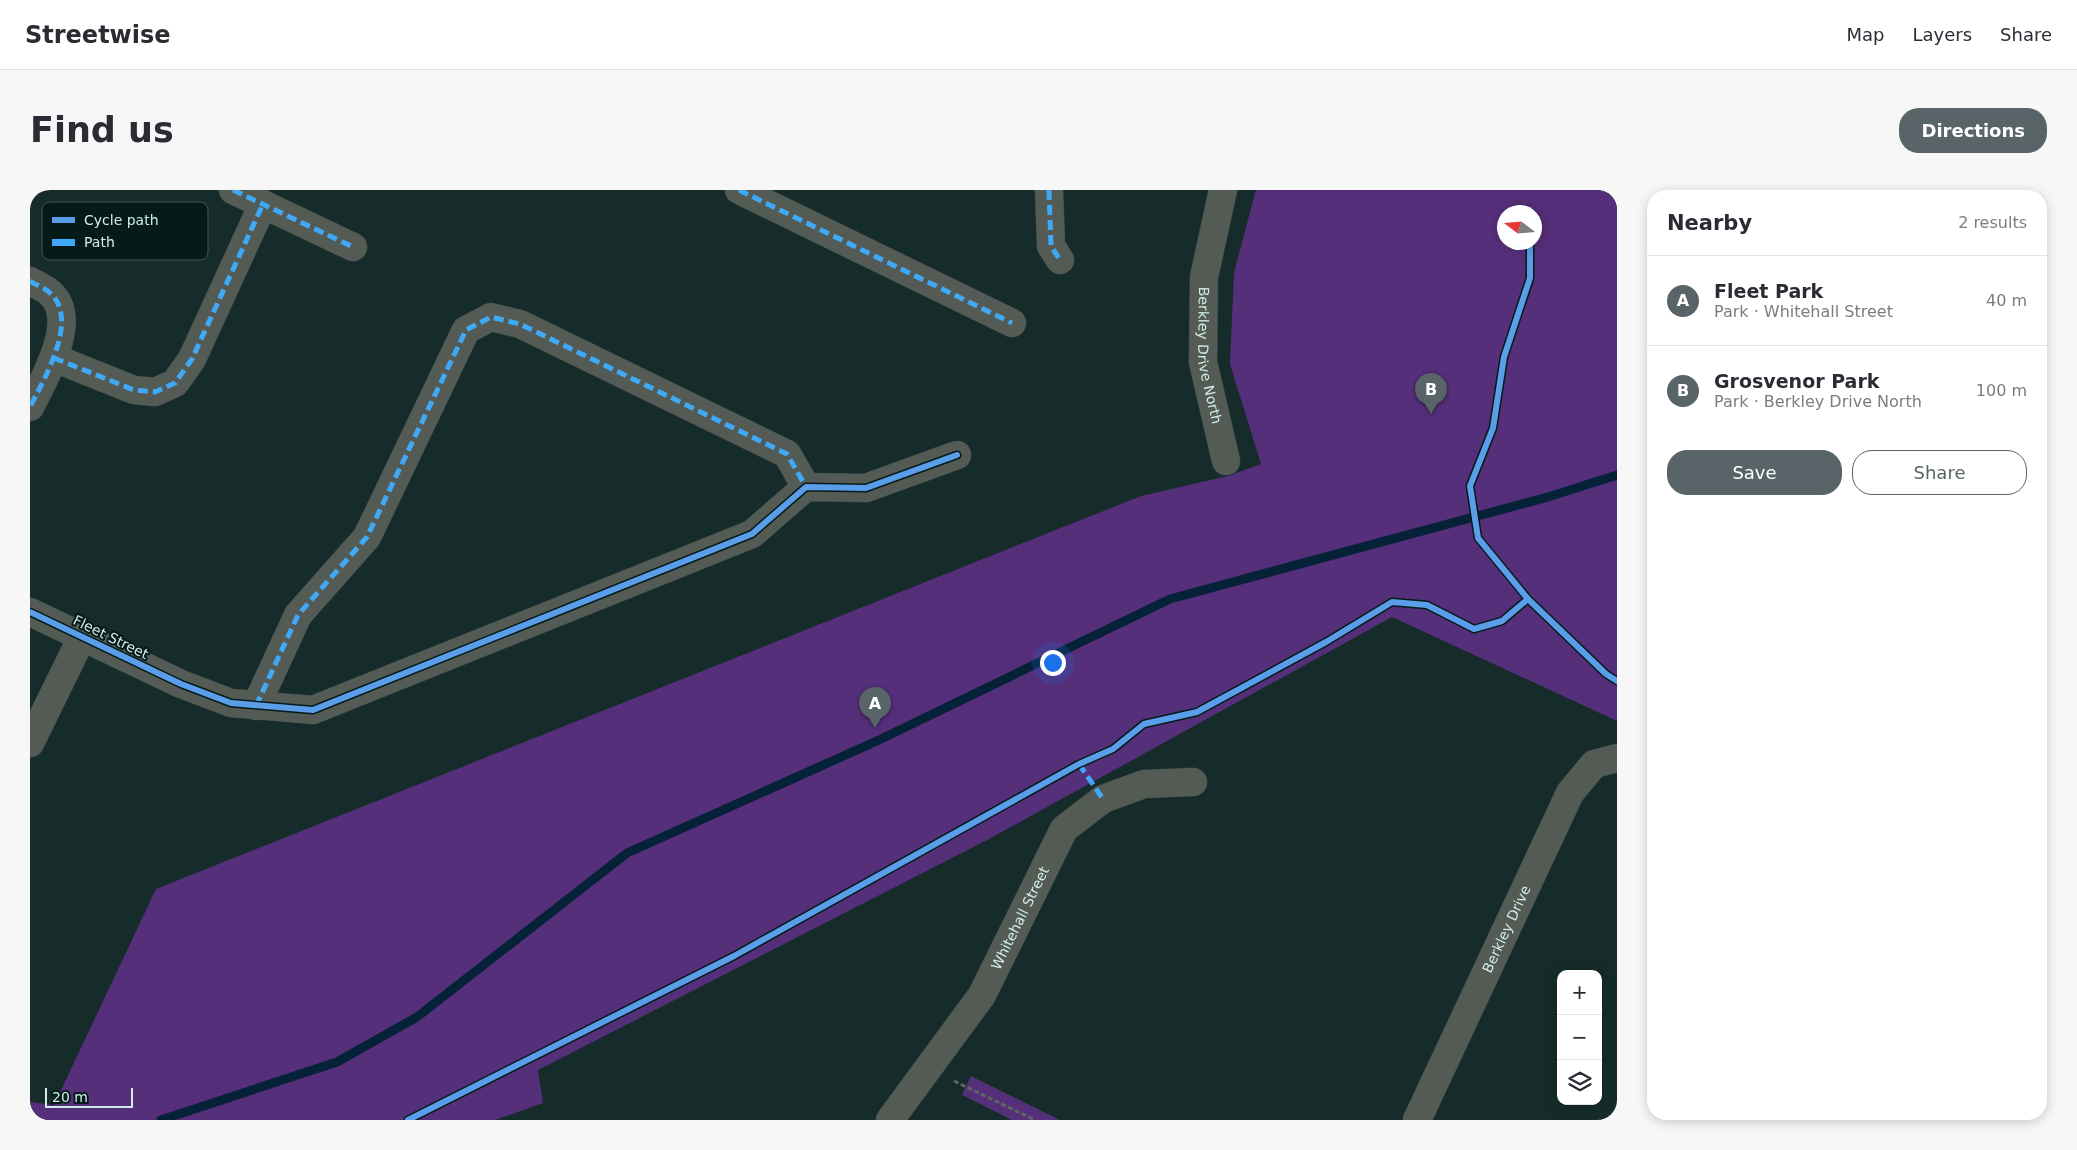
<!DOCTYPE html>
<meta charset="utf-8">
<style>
:root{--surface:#fff;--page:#f7f7f7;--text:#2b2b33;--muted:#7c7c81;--line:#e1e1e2;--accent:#586467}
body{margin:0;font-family:"DejaVu Sans",sans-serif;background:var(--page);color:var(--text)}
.controls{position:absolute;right:15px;bottom:15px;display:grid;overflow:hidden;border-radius:10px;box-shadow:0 2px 12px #0003}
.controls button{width:45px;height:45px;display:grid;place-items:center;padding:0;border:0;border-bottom:1px solid var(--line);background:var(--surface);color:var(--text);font:25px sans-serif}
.compass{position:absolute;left:1467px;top:15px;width:45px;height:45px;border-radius:50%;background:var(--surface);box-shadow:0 2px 12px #0003;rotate:286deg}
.scale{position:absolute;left:15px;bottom:12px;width:88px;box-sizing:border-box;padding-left:5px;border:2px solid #d1ece8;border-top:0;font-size:14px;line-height:18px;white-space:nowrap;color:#d1ece8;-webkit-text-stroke:4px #051b19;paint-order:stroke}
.you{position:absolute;left:1022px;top:472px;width:18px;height:18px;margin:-12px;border:4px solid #fff;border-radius:50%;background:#1a73e8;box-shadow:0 0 0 8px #1a73e833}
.badge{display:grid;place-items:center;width:32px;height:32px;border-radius:50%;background:var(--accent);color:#fff;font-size:16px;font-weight:700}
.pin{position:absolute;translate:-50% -41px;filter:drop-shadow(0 1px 2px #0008)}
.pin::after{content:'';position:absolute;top:26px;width:18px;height:15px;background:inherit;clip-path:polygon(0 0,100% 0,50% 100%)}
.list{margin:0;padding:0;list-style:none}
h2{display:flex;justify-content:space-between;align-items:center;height:65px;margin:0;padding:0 20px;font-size:21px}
h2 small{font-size:16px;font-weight:400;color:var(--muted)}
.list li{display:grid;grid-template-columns:32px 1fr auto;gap:15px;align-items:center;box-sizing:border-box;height:90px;padding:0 20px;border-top:1px solid var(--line)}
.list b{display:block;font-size:19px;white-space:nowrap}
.list p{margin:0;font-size:16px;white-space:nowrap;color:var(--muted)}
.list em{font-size:16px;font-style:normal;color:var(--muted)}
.actions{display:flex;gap:10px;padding:15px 20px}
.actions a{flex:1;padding:11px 0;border:1px solid var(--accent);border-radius:20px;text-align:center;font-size:18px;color:var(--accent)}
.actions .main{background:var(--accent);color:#fff}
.icon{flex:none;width:28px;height:28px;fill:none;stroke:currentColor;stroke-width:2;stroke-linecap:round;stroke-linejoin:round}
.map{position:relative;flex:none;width:1587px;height:930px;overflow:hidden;border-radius:20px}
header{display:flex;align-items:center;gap:30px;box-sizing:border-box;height:70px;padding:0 25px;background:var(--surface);border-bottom:1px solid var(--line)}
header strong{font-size:24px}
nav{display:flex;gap:28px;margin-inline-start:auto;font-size:18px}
.intro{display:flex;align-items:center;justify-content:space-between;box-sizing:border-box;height:120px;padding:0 30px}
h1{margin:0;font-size:35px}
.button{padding:12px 22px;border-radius:20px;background:var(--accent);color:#fff;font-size:18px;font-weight:700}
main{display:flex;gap:30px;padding:0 30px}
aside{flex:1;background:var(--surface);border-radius:20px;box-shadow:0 2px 12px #0003}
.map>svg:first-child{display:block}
</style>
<header>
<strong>Streetwise</strong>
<nav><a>Map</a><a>Layers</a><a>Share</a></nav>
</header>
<div class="intro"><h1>Find us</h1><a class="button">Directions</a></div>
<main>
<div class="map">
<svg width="1587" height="930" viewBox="0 0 1587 930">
<rect width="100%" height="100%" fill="#152c2a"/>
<path fill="#552f79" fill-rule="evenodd" d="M1226 0H1587V531L1362 427 959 649 508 880 513 913 465 930H0V912L24 915 126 699 1111 306 1198 286 1231 274 1200 174 1204 82ZM1474 22H1504V52H1474Z
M941 886 1030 930H982L932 905Z"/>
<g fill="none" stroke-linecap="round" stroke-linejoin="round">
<path stroke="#052238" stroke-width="9" d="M131 930 307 872 387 827 597 663 849 550 1140 409 1518 307 1587 285"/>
<defs>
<g id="minor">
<path d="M203 0 323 57"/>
<path d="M709 0 982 133"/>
<path d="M1019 0 1021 56 1030 70"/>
<path id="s1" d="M1193 0 1174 87 1173 172 1196 271"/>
<path d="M0 91C6 95 15 98 20 103 50 129 14 189 0 217"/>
<path d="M24 168 104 200 125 202 145 193 162 169 233 14"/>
<path d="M0 422 151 494 201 513 283 520 722 344 776 297 836 298 927 265"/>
<path d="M226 516 268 425 337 347 436 140 461 127 490 134 757 264 776 297"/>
<path d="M0 553 52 447"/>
<path id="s2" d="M860 930 952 805 1034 639 1073 609 1114 594 1163 592"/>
<path id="s3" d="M1387 930 1540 603 1564 574 1587 568"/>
</g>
</defs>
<use href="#minor" stroke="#354947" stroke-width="29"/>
<path stroke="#5d6662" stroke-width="3" stroke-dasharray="5 2.5" stroke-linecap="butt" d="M924 891 1005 930
M378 930 704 766 1049 574 1083 559 1114 534 1167 522 1296 452 1362 412 1397 415 1444 439 1472 431 1498 409"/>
<use href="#minor" stroke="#545a54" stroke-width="28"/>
<path stroke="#3fa9f5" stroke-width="5" stroke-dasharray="10 5" stroke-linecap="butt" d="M203 0 323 57
M709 0 982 133
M1019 0 1021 56 1030 70
M0 91C6 95 15 98 20 103 50 129 14 189 0 217
M24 168 104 200 125 202 145 193 162 169 233 14
M226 516 268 425 337 347 436 140 461 127 490 134 757 264 776 297
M1049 574 1073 609"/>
<defs>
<path id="cycleway" d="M1500 52V88L1474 167 1463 238 1440 296 1448 348 1498 409 1576 484 1587 491
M0 422 151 494 201 513 283 520 722 344 776 297 836 298 927 265
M378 930 704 766 1049 574 1083 559 1114 534 1167 522 1296 452 1362 412 1397 415 1444 439 1472 431 1498 409"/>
</defs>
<use href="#cycleway" stroke="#051b19" stroke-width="9"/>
<use href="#cycleway" stroke="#5a9eea" stroke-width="6"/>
</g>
<g text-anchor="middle" stroke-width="4" stroke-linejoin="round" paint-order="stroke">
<g font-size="14" fill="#d1ece8" stroke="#051b19">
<text dy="5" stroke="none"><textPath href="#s1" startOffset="168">Berkley Drive North</textPath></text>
<text transform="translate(81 447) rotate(26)" y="5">Fleet Street</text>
<text dy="5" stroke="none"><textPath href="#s2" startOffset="241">Whitehall Street</textPath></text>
<text dy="5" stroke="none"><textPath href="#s3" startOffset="211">Berkley Drive</textPath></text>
</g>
</g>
<rect x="12" y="12" width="166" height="58" rx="8" fill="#051b19" stroke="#425a57" stroke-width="1"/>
<rect x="22" y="27" width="23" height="6" fill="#5a9eea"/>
<rect x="22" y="49" width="23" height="7" fill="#3fa9f5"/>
<g font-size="14" fill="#d1ece8">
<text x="54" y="35">Cycle path</text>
<text x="54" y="57">Path</text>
</g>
</svg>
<div class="controls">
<button>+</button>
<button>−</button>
<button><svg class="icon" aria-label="layers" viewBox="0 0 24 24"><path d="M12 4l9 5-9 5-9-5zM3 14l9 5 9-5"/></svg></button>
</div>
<svg class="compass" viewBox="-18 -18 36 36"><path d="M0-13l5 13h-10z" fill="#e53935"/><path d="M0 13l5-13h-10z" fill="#7c7c81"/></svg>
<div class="scale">20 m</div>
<div class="you"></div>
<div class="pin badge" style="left:845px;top:538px">A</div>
<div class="pin badge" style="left:1401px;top:224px">B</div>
</div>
<aside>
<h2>Nearby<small>2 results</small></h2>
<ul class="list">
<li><span class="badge">A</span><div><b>Fleet Park</b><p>Park · Whitehall Street</p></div><em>40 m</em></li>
<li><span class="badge">B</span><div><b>Grosvenor Park</b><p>Park · Berkley Drive North</p></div><em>100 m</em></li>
</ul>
<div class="actions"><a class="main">Save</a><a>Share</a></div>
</aside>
</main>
